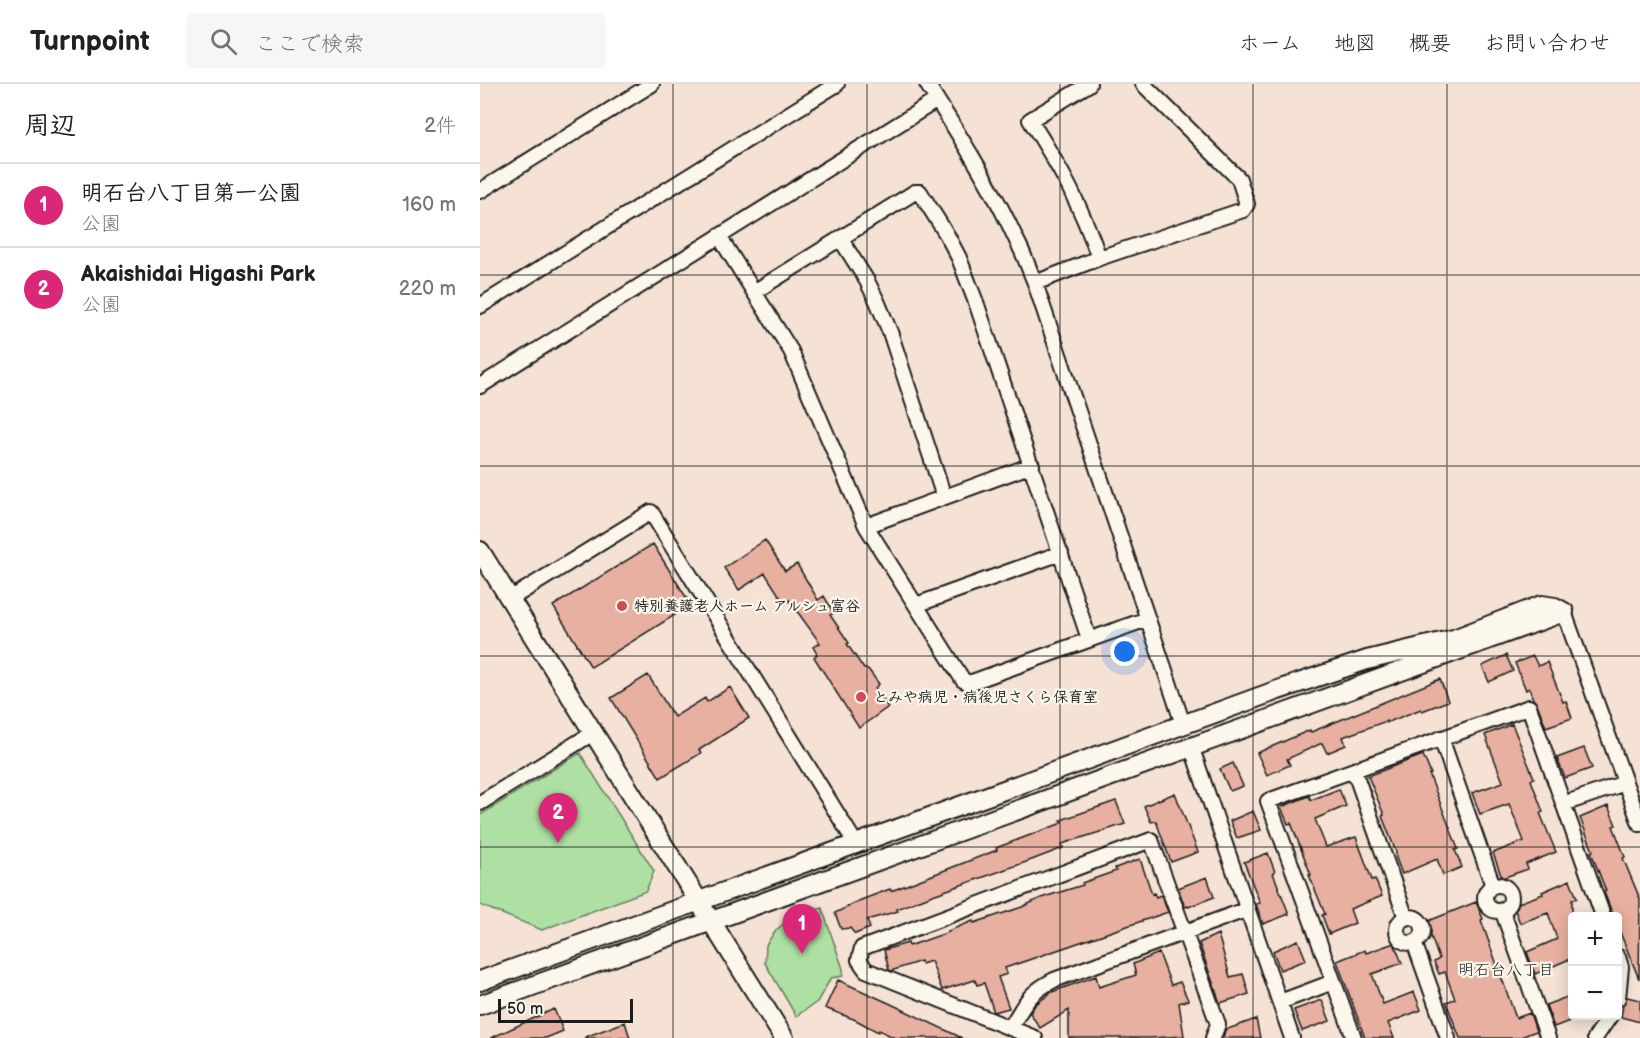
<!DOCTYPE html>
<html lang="ja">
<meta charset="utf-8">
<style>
:root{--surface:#fff;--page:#f6f6f6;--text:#202124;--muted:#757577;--line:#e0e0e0;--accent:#db2777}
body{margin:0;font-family:"Balsamiq Sans","Klee One",sans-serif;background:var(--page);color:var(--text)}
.controls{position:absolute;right:18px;bottom:18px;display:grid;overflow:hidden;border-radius:6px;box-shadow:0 3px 15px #0003}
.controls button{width:54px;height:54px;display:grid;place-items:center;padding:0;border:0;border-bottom:2px solid var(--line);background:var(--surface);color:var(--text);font:30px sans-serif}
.scale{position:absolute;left:18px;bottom:15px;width:135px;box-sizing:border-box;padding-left:6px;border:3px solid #1c1c1c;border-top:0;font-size:16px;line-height:21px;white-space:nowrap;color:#1c1c1c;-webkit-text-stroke:4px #fbf7ec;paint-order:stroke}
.you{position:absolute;left:645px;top:568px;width:21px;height:21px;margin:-15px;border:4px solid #fff;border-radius:50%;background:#1a73e8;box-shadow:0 0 0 9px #1a73e833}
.badge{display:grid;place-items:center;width:39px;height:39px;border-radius:50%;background:var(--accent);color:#fff;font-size:20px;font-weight:700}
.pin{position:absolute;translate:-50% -50px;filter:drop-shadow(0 2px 3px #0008)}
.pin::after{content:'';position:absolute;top:32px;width:21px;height:18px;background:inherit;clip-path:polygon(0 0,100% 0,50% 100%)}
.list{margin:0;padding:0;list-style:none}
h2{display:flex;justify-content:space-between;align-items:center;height:78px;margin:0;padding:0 24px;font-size:26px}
h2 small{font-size:20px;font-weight:400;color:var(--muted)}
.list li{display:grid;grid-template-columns:39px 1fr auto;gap:18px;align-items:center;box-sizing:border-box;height:84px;padding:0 24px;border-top:2px solid var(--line)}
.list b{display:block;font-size:22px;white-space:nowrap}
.list p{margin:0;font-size:20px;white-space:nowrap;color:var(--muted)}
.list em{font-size:20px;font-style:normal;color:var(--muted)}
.icon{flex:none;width:33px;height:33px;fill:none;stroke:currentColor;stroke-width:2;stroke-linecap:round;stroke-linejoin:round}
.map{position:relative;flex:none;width:1160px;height:954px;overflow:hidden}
header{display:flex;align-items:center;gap:36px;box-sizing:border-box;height:84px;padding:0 30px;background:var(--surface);border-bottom:2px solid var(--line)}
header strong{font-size:28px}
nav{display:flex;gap:33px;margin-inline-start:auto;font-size:21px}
.search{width:420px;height:54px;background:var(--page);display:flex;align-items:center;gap:15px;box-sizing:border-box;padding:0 21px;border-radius:6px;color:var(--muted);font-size:22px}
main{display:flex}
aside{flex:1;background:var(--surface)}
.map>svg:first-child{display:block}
</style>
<header>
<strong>Turnpoint</strong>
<div class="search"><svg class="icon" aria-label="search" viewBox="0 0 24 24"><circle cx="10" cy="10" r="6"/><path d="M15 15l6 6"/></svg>ここで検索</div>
<nav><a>ホーム</a><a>地図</a><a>概要</a><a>お問い合わせ</a></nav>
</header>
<main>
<aside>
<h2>周辺<small>2件</small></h2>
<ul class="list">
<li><span class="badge">1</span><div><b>明石台八丁目第一公園</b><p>公園</p></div><em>160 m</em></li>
<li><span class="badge">2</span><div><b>Akaishidai Higashi Park</b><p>公園</p></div><em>220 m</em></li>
</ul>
</aside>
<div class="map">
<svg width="1160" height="954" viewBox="0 0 1160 954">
<rect width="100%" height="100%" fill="#f5e2d5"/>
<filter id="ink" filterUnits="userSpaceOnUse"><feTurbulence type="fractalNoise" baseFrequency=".0167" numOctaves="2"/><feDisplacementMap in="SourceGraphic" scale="12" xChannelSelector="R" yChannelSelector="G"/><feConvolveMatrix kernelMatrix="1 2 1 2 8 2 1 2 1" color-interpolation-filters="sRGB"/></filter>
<g filter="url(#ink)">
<path fill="#ade0a2" stroke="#647e5f" stroke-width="1.5" d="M100 669 174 787 166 807 62 846 0 821V731Z
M342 824 363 885V892L351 894 337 918 316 932 285 879 286 861 295 847 308 836Z"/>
<path fill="#e8b0a0" stroke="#1c1c1c" stroke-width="1.5" d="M285 456 305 487 317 480 338 516 344 512 354 529 350 531 369 559 367 560 384 585H388L399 600 395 604 408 623 379 644 334 573 337 570 333 563 340 559 309 516 304 519 285 489 259 506 244 484Z
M173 460 211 521 111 583 73 522Z
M1026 571 1033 587 1009 598 1002 582Z
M1053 572 1058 582 1067 578 1083 618 1086 617 1092 634 1066 643 1057 620 1053 615 1049 604 1046 606 1035 579Z
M168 591 194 633 225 614 227 618 250 603 269 634 219 666 221 669 180 694 131 614Z
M960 595 968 617 942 627 941 625 906 639V637L863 653 866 661 847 669 842 659 807 675 810 681 787 691 777 669 830 646 831 648Z
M1032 640 1054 694 1051 696 1063 728 1060 729 1076 768 1046 780 1048 785 1022 794 1013 769 1044 757 1029 720 1000 730 992 709 1023 698 1005 651Z
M1104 664 1112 684 1085 694 1077 674Z
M943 671 951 690H949L978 765 975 766 982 783 963 791 957 775 922 790 916 774V768L902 732 904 731 888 692Z
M753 679 763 702 750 707 740 685Z
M859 705 866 722 835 735 846 763 876 753 892 796 895 795 902 812 870 825 875 839 849 850 842 831 845 830 829 791H831L811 739 808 740 801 723 829 712 831 716Z
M695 709 718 768 691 778 676 737 671 738 664 722Z
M636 717 645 740 582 760 583 764 549 777 450 812 417 825 418 827 387 836 390 844 375 850 370 844 361 845 355 829 381 816 410 805 411 807 517 766 516 764 582 739 581 736Z
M1128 722 1136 741 1133 742 1145 773 1143 774 1160 815 1159 895 1137 841V832H1134L1131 826 1124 808 1126 807 1111 768 1113 767 1100 734Z
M773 727 781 746 757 754 750 737Z
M788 769 795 788 793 789 809 830 783 840 776 820 780 819 764 778Z
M660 775 672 810 674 809 676 813 681 811 688 828 525 884 527 890 518 893 529 924 514 928 504 899 497 901 495 896 462 906 451 877 442 880 441 877 411 887 409 886 404 866 428 859 429 862 469 848 468 847 493 837 494 839 542 823 561 814 603 801 602 799 636 787 635 784Z
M727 793 734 813 708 823 707 822 705 823 698 804Z
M1090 796 1097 814 1092 816V874L1055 890 1047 868 1077 855 1068 829 1040 839 1033 821 1063 810 1062 808Z
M996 818 1003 835 1001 836 1036 934 1050 929 1056 947 1038 954H980L966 918 975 915 965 888 959 890 954 878 959 875 946 838Z
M738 850 750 893 763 890 769 910 740 919 719 859Z
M818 856 826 876 800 886 793 867Z
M914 859 922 879 892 890 903 920 934 908 941 926 908 939 914 954H885L857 877 885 866 886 869Z
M679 869 691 901 700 898 708 916 699 919 704 952 670 954H589V926L560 944 550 929 555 921 572 908 616 892 619 903 656 891 653 880Z
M358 896 411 920 482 954H415L399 946 398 948 376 936 345 924Z
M1092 911V936L1074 943 1066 921Z
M1147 913 1160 916V938L1141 933 1143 921Z
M842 916 850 937 822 947 814 926Z
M74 925 83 947 66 954H11Z
M776 935 780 954H743L745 946Z
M145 938 150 954H105V953Z"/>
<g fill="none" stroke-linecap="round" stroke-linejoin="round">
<defs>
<path id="minor" d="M447 0C479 51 512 102 537 157 544 170 549 185 555 199L703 640
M609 0 550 36C580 83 601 121 619 174
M0 107 172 0
M239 152 311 267 386 442 483 596 489 599 667 535
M360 154 387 197 397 217 410 248 464 413
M555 199 619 174 763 126 767 120 759 95 663 0
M274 208 435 108H440L467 151 479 174 497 221 609 555
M0 222 357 0
M0 302 457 16
M386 442 552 381
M30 515 171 428 376 760
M436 521 581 469
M1084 528 1160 740
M961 654 1013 802
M711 662 812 954
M874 686 926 834
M0 719 113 649
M1083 720 1145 699
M1005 814a13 13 0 1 1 26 0a13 13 0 1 1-26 0Z
M1022 826 1068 954
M917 846a13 13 0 1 1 26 0a13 13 0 1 1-26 0Z
M934 858 968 954
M1138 873 1141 883 1138 914
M800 918 853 898
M530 944C545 920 548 909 574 896L768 825
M555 954 386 886 379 876 382 864 671 756 738 940 733 954
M874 954 788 717 1049 623 1123 832
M1115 954 1130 932"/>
<path id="tertiary" d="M0 467 304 954
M0 897 798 606 887 576 974 555 1062 521 1075 523 1084 528
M0 921 1084 528"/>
</defs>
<use href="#minor" stroke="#1c1c1c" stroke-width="18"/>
<use href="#tertiary" stroke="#1c1c1c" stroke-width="22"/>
<use href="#minor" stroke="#fbf7ec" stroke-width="14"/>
<use href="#tertiary" stroke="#fbf7ec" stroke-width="18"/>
</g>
</g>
<path fill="none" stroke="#1c1c1c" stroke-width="1.5" stroke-opacity="0.55" d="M193 0V954M387 0V954M580 0V954M773 0V954M967 0V954M0 191H1160M0 382H1160M0 572H1160M0 763H1160"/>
<g fill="#d1495b" stroke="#fbf7ec" stroke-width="2">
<circle cx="142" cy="522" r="6"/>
<circle cx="381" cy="613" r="6"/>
</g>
<g text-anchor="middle" stroke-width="4.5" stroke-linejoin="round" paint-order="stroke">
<g font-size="15" font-weight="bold" fill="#1c1c1c" stroke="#fbf7ec" text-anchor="start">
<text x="154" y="527">特別養護老人ホーム アルシュ富谷</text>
<text x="393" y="618">とみや病児・病後児さくら保育室</text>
</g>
<g font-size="16" fill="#1c1c1c" stroke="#fbf7ec">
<text x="1026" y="891">明石台八丁目</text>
</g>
</g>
</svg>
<div class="controls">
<button>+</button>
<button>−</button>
</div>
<div class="scale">50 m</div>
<div class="you"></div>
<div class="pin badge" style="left:322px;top:870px">1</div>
<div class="pin badge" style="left:78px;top:759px">2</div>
</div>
</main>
